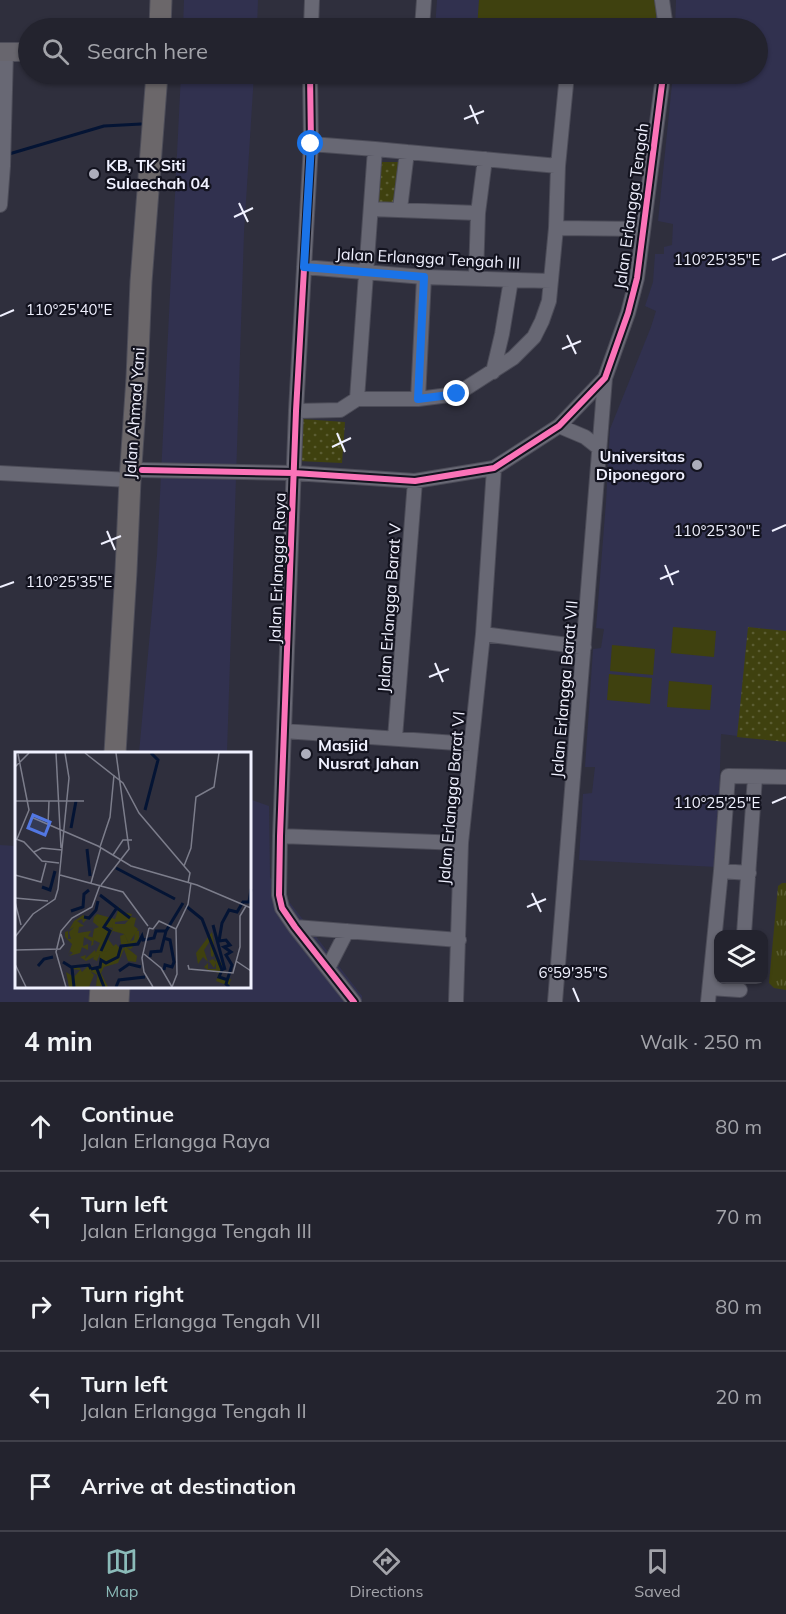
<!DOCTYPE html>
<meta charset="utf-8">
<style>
:root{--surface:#23232e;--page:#2b2b36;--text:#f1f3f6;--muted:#a3a4aa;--line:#40404a;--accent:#8bbbb9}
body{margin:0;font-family:Mulish,sans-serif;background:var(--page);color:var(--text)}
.controls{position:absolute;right:18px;bottom:18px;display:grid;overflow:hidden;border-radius:12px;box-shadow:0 2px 4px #0004}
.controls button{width:54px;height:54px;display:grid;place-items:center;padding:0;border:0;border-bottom:2px solid var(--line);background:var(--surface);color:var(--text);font:30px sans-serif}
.stop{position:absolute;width:18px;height:18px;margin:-14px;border:4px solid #1a73e8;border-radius:50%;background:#fff}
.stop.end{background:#1a73e8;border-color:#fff;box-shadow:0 2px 6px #0008}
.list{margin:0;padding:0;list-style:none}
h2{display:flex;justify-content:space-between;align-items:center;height:78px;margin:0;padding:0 24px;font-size:26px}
h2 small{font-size:20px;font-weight:400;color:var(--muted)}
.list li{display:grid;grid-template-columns:39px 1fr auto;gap:18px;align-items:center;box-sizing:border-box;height:90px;padding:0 24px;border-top:2px solid var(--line)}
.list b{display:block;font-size:22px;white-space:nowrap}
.list p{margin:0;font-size:20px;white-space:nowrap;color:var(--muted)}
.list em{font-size:20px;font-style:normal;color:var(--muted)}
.icon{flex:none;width:33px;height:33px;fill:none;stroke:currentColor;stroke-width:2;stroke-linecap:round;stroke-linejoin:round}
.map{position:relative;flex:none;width:786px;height:1002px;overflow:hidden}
.search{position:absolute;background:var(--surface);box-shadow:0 2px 4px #0004;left:18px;right:18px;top:18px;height:66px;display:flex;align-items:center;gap:15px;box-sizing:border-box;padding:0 21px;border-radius:33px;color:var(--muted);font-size:22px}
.sheet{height:528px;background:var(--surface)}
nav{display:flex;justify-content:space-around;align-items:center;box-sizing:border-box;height:84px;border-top:2px solid var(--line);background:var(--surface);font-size:16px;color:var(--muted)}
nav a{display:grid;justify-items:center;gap:3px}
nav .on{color:var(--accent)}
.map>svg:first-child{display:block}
</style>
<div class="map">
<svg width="786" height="1002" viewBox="0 0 786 1002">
<defs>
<pattern id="grass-tufts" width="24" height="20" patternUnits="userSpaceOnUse" patternTransform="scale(1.5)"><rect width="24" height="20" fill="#3f410f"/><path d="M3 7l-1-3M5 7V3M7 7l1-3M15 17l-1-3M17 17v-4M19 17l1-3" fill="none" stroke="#5b5d33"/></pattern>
<pattern id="park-dots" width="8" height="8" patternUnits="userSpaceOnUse" patternTransform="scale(1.5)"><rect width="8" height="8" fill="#3f410f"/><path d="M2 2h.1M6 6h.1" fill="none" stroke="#5b5d33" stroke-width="1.8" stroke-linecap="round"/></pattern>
</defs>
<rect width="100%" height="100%" fill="#2f2f3d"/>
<path fill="#31314f" d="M184 0H258L257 28H183Z
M437 0H659L658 28H435Z
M676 0H786V742L721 734 717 867 579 860 583 794 592 793 595 767H585L593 649 601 648 604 629 596 628 606 502 610 429 651 327 656 311 645 306 653 282 655 254H664V247L672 245 673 224 658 221 673 74H758V28H675Z
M181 74H254L244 233 227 753H139L157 555Z
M249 799 269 806 270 877 362 996V1002H0V845L16 846V986H249Z"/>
<path fill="url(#grass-tufts)" d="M782 883H786V990L774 988 769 983 778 886Z"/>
<path fill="url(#park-dots)" d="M378 162H400L399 207 377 206Z
M302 419 345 422 342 463 298 461Z
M748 627 786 631V742L737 737Z"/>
<path fill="#3f410f" d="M479 0H656V28H477Z
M673 627 716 631 714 657 671 653Z
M612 645 655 649 653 675 610 671Z
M609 674 652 678 650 704 607 700Z
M669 681 712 685 710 710 667 707Z"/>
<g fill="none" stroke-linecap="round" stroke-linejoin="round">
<path stroke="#041434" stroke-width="3" d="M9 154 104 126 141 124"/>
<defs>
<path id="minor" d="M662 0 666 28
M311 28 312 0
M422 28 424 0
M310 74 311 144 296 411 280 836 279 895 282 908 295 927 354 1002
M634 74 663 76V74
M311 144 375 149 558 166
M0 205 3 166 6 52
M371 209 478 213
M400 209 407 152
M556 228 643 229
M304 267 424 277 551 281
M476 277 478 213 485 159
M493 372 502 334 511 280
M357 399 375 149
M418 399 424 277
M296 411 340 410 357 399H418L457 394 513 358 534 337 542 321 549 301 556 228 558 166 567 74
M559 426 585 437 599 448
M142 470 294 473 415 481 494 468 559 426 605 378 628 313 637 278 663 76
M0 473 130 480
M483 634 584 647
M284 731 471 744
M395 738 415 481
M280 836 461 843
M721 871 749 873
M295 927 459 940
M744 934 755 777
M328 968 347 931
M710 988 740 990
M456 1002 461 843 483 634 494 468
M555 1002 605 378
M708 1002 721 871 728 776 786 777"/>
<path id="secondary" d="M0 52H28"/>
<path id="primary" d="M160 28 161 0
M115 753 126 571 130 480 137 378 141 282 157 74
M100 1002 101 986
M118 1002 119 986"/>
</defs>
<use href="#minor" stroke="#4c4c58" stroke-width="16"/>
<use href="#secondary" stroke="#4c4c58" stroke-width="20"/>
<use href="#primary" stroke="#4c4c58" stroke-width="23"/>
<use href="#minor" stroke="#686874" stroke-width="14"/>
<use href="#secondary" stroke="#68666e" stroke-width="18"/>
<use href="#primary" stroke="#6b676a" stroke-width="21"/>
<defs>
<path id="cycleway" d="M310 74 311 144 296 411 280 836 279 895 282 908 295 927 354 1002
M142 470 294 473 415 481 494 468 559 426 605 378 628 313 637 278 663 76"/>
</defs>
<use href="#cycleway" stroke="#13131f" stroke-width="10"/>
<use href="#cycleway" stroke="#fb73b8" stroke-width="6"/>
</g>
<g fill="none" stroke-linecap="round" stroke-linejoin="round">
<path stroke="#1a73e8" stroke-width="8" d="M311 144 304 267 424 277 418 399 457 394"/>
</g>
<path fill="none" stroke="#f0f1ff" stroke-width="2" d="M470 105 478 124M464 119 484 111M239 203 248 222M234 217 253 208M772 260 786 254M0 316 14 310M567 335 576 354M562 349 581 341M337 433 345 452M332 447 351 438M107 531 115 550M772 531 786 525M101 544 121 536M665 565 673 585M660 579 679 571M0 587 14 582M435 663 443 682M429 677 449 669M772 803 786 797M532 893 541 912M527 907 546 899M573 988 579 1002"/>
<g fill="#acadbb" stroke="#13131f" stroke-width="2">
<circle cx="94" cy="174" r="6"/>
<circle cx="697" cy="465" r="6"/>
<circle cx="306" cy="754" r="6"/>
</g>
<g text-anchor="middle" stroke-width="4.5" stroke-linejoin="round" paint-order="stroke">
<g font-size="16" font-weight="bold" fill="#f0f1ff" stroke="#13131f" text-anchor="start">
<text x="106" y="171">KB, TK Siti<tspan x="106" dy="18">Sulaechah 04</tspan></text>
<text x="685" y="462" text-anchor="end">Universitas<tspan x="685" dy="18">Diponegoro</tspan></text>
<text x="318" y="751">Masjid<tspan x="318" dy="18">Nusrat Jahan</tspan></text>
</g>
<g font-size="16" fill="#f0f1ff" stroke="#13131f">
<text transform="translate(631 206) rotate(-82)" y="6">Jalan Erlangga Tengah</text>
<text transform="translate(428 258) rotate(3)" y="6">Jalan Erlangga Tengah III</text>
<text transform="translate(134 413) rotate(-86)" y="6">Jalan Ahmad Yani</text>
<text transform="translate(277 568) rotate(-88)" y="6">Jalan Erlangga Raya</text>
<text transform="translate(389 608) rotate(-86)" y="6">Jalan Erlangga Barat V</text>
<text transform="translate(564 689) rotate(-85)" y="6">Jalan Erlangga Barat VII</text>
<text transform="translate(451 798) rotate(-85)" y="6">Jalan Erlangga Barat VI</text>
</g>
</g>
<g transform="translate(15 752)">
<rect width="236" height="236" fill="#2f2f3d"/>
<path d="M105 153 104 159 117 162 115 168 100 170V176L90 175 98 178 93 187 100 196 85 202 82 209 78 207 85 191 79 188 78 192 81 191 76 194 79 177 84 175 78 170 79 165 82 162 100 167ZM59 213H63L67 220 74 213 82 217 86 225 75 219 79 223 74 235H54L51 220 59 225 65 218 58 217Z" fill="#3f410f"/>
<path d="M68 163 73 166 68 171 67 167 62 169 69 174 64 175 63 181 76 179 73 184 79 186 78 190 69 185 68 194 73 192V198L67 195 65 201 54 204 58 201 55 199 53 204 57 192 50 185V194H54H50V180L53 179V187H56L54 180 59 175 54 178 59 169ZM120 178 124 179V187L116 197 111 195 122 204 121 210 113 209 109 197 103 211 89 215 86 221 93 235 81 234 85 202 71 209 65 205 71 203 70 207 80 198 81 201 92 199 101 192 106 198 112 193 106 192 105 184 110 182 113 190 119 188ZM197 180 201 204 207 212 206 225 216 227 214 234 201 229 204 221 193 218 189 215 193 211V217H201V211L199 216 194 209 198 207 201 210 199 201 198 205 196 204 195 189 189 198 193 210 188 205 183 212 181 201Z" fill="#3f410f"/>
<path d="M116 165 121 166 119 174 123 177 114 191 109 182 98 179 97 172H110Z" fill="#3f410f"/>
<path fill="none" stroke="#041434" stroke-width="3" d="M130 58 143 8 136 1M56 76 61 49M72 97 75 124M101 116 160 147M27 135 35 138 40 119M85 143 115 166M171 154 187 167 207 218 204 225 213 228M56 159 68 155 69 142 74 138M69 165 74 166 81 158 83 149M198 173 210 218M149 186 155 188 159 210 157 215 150 213 149 218M86 199 95 179 89 175 101 157M135 205 136 200 146 199 151 179M48 210 56 215 74 213 76 217M23 214 29 207 38 205M57 216 59 235M76 217 85 215 86 208 91 211 103 205 106 194 123 192 127 184 128 188 139 186 141 179H151L168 151M82 217 89 235M104 219 114 212 126 215M101 235 104 228 130 225M214 235 211 232 217 213 211 203 216 200 209 195 215 193 211 188 204 189 207 171 214 158 222 160 228 150H234L236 137"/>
<path fill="none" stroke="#7c7d8b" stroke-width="1.5" d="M41 1 46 96M70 1 108 31 124 61 175 121 173 131M0 15 14 1M0 49H69M16 65 83 94 116 114 182 133 236 156M33 73 34 49M1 87 9 90 27 109 44 111M2 87 14 58 3 2M85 95 95 65 99 23M19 100 27 96 47 98M98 103 108 88H117M169 114 176 96 181 45 199 35 204 1M0 123 26 130 31 111M45 123 108 140 133 174M76 131 86 95M86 133 114 97 101 1M0 146 33 149M0 150 6 173M134 176 127 206 129 220 138 235M134 176 138 177 144 169 161 177M0 185 18 162 40 147 43 137 54 26 50 1M0 198 45 197 49 192 46 182M129 202 146 216 157 235M221 209 236 219M0 212 11 235M173 213 174 217 218 221 225 195V164L231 154M51 235 41 200 46 179 57 166 77 155 85 133M157 235 162 222 161 177 173 152 176 131"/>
<path fill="#5277e2" fill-opacity="0.15" stroke="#5277e2" stroke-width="3" d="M18 63 35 70 30 83 13 76Z"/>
<rect width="236" height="236" fill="none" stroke="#f0f1ff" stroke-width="3"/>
</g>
<g font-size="15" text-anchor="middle" fill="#f0f1ff" stroke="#13131f" stroke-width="4.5" stroke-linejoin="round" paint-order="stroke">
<text x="717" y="265">110°25'35"E</text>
<text x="69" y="315">110°25'40"E</text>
<text x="717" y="536">110°25'30"E</text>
<text x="69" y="587">110°25'35"E</text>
<text x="717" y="808">110°25'25"E</text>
<text x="573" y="978">6°59'35"S</text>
</g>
</svg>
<div class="controls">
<button><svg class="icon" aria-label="layers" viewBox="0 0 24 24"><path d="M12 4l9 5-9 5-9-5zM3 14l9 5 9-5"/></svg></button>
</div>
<div class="stop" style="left:311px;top:144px"></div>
<div class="stop end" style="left:457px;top:394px"></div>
<div class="search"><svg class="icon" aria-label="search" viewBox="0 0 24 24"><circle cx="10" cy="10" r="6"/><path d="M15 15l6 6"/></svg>Search here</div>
</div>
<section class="sheet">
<h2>4 min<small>Walk · 250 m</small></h2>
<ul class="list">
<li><svg class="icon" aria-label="ahead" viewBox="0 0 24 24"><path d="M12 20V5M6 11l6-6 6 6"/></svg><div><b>Continue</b><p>Jalan Erlangga Raya</p></div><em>80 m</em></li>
<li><svg class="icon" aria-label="left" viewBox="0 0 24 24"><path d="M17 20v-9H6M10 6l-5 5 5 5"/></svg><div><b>Turn left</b><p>Jalan Erlangga Tengah III</p></div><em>70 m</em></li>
<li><svg class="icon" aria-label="right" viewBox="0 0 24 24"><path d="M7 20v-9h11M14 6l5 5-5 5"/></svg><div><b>Turn right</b><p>Jalan Erlangga Tengah VII</p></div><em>80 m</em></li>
<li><svg class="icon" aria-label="left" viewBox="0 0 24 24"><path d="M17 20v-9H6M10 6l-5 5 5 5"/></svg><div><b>Turn left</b><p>Jalan Erlangga Tengah II</p></div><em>20 m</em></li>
<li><svg class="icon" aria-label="arrive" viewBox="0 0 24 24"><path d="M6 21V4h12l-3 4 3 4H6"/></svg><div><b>Arrive at destination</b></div></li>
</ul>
</section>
<nav>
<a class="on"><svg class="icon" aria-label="map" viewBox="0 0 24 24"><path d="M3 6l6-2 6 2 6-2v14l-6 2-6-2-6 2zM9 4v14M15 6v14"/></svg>Map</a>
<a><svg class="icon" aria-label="directions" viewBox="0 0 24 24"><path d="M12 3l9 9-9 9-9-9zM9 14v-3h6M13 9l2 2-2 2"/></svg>Directions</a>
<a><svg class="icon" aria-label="saved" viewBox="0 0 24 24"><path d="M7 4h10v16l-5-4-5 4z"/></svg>Saved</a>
</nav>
